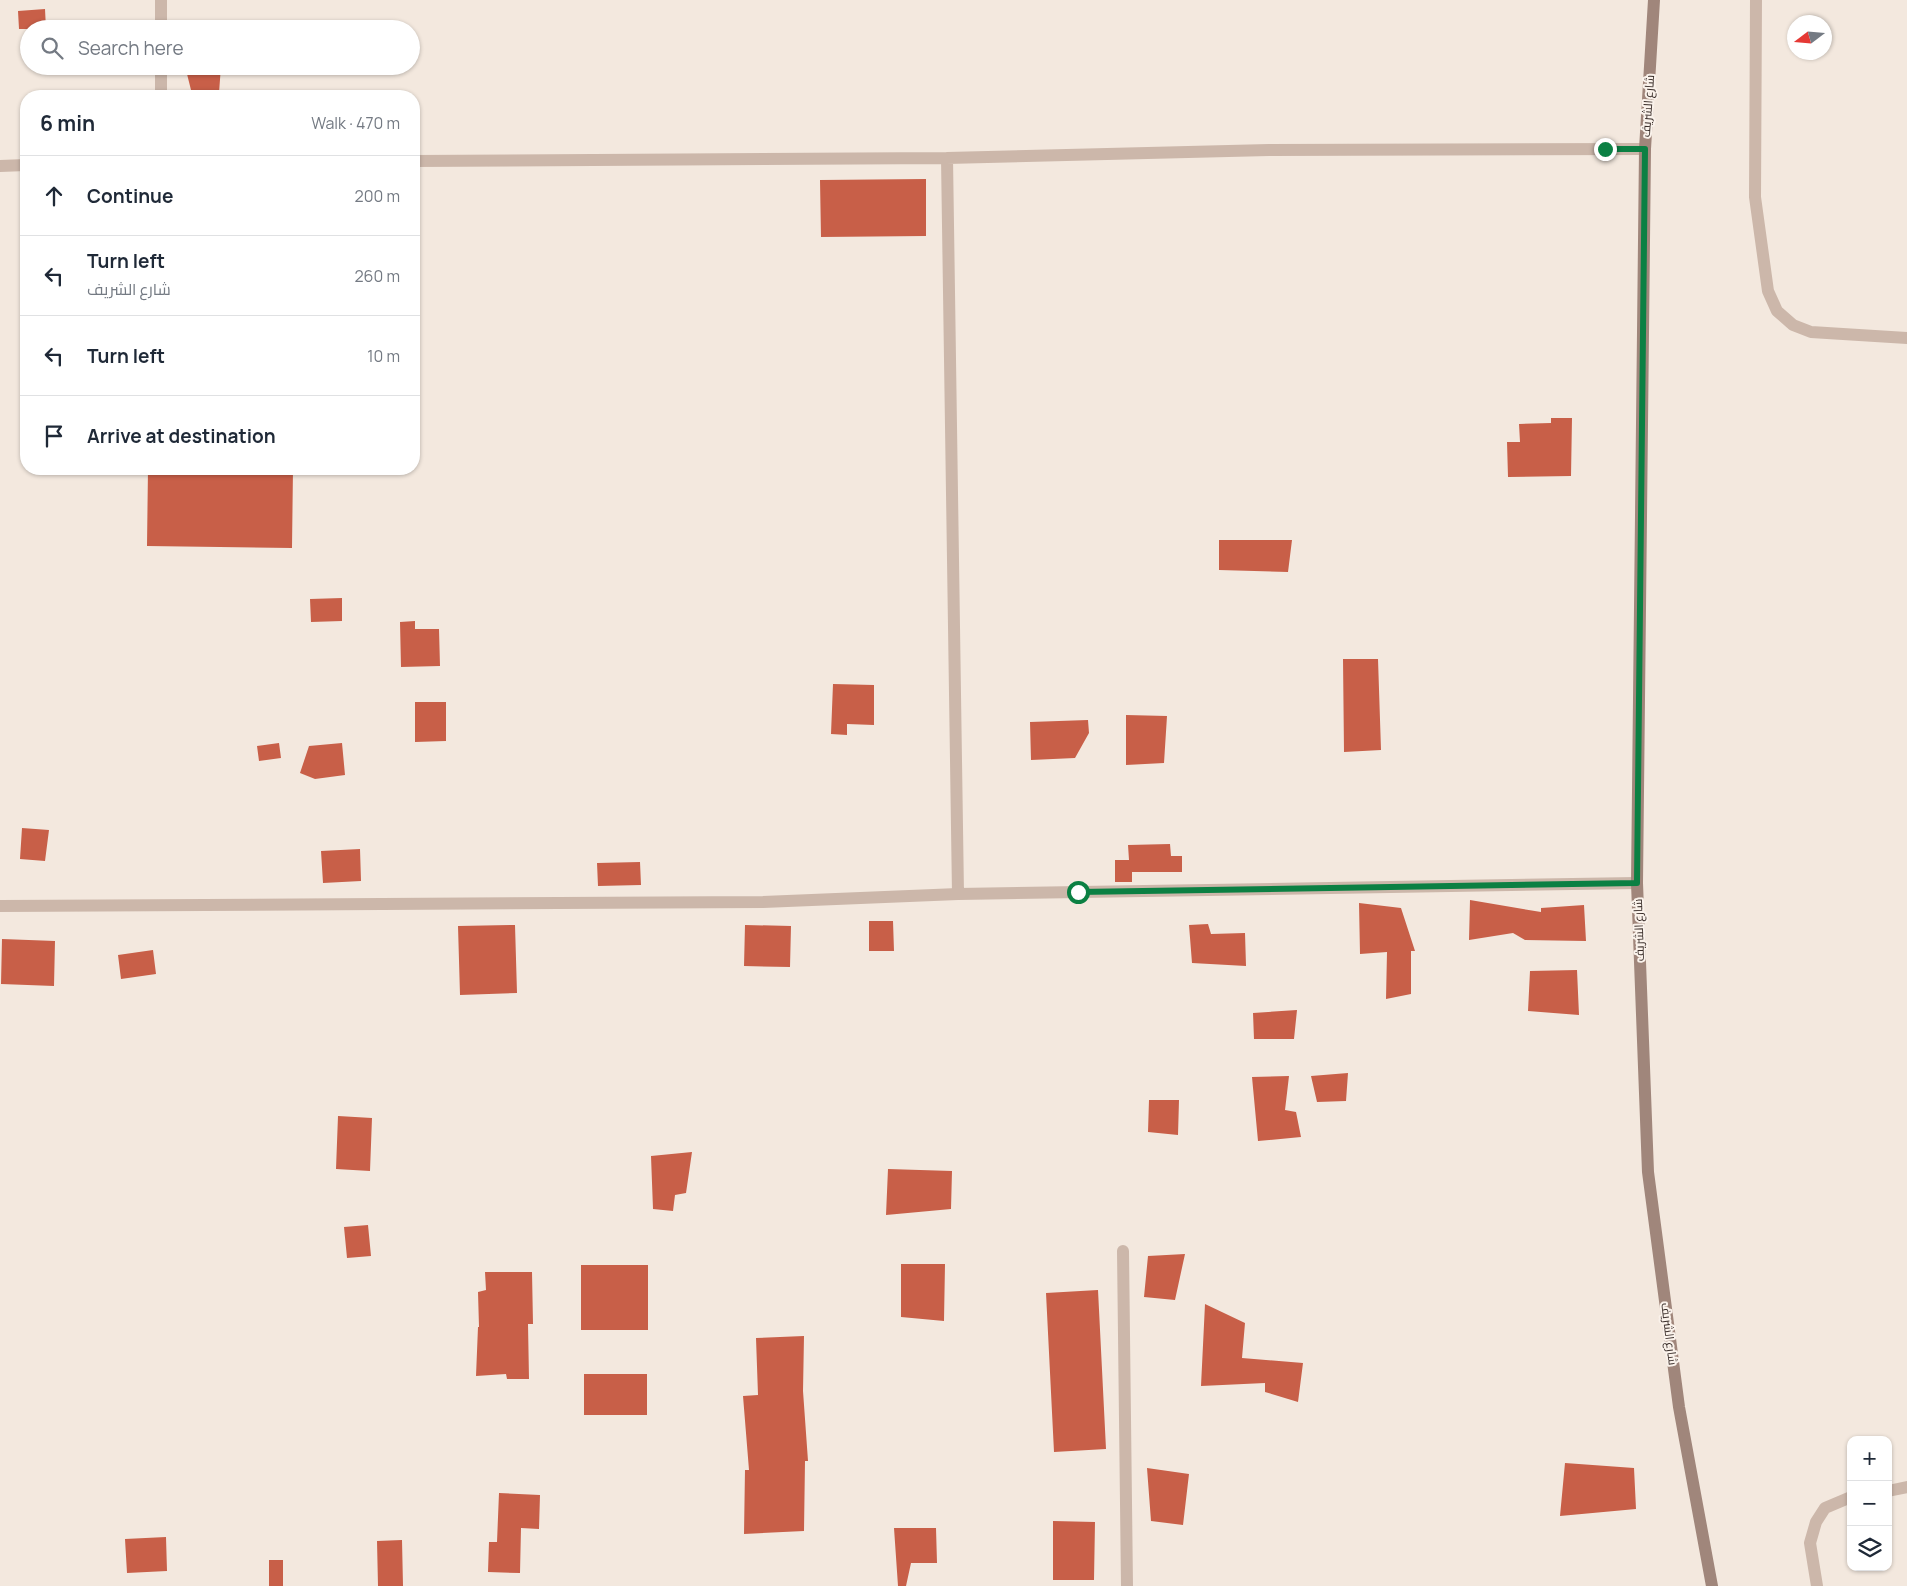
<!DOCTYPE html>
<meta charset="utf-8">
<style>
:root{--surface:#fff;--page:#f6f6f7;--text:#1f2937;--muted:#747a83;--line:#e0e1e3}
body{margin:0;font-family:Manrope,Cairo,sans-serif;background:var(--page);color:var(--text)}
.controls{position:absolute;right:15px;bottom:15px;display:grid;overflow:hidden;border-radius:10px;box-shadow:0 1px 4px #0004}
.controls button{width:45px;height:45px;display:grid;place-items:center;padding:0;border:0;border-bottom:1px solid var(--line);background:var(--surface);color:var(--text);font:25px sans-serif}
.compass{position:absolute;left:1787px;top:15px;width:45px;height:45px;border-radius:50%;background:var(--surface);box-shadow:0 1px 4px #0004;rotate:254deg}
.stop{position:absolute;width:15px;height:15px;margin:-11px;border:4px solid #0b8043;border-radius:50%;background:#fff}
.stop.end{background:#0b8043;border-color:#fff;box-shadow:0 1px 5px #0008}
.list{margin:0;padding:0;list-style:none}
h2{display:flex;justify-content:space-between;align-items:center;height:65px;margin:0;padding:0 20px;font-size:21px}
h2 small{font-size:16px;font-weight:400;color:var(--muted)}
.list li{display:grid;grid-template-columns:32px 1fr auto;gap:15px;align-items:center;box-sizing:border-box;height:80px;padding:0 20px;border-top:1px solid var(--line)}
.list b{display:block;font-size:19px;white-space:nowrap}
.list p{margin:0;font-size:16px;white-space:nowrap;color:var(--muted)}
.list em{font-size:16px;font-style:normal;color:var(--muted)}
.icon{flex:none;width:28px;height:28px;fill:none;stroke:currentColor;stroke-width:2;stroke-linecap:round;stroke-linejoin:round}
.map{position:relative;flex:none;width:1907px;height:1586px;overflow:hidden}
.search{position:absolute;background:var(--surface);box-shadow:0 1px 4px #0004;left:20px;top:20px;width:400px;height:55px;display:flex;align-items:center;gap:12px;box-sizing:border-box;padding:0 18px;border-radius:28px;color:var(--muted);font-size:19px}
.panel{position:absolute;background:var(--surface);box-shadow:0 1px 4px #0004;left:20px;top:90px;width:400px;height:385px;border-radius:20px}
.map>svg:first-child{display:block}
</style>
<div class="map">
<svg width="1907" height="1586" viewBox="0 0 1907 1586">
<rect width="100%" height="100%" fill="#f3e8de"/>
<path fill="#c85f48" d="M45 9 46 29H19L18 11Z
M185 66H221L219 93 191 90Z
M926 179V236L821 237 820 180Z
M1551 418H1572L1571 476 1508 477 1507 442H1520L1519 424 1551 423Z
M148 469H293L292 548 147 546Z
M1219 540H1292L1288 572 1219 570Z
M342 598V621L311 622 310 599Z
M415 621V629H439L440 666 401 667 400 622Z
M1343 659H1378L1381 750 1344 752Z
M833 684 874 685V725L847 724V735L831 734Z
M415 702H446V741L415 742Z
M1126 715 1167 716 1164 763 1126 765Z
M1088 720 1089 733 1075 758 1031 760 1030 722Z
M279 743 281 758 259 761 257 746Z
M342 743 345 775 315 779 300 773 309 746Z
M22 828 49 830 45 861 20 859Z
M1170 844 1171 856H1182V872H1132V882H1115V860H1129L1128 845Z
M360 849 361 881 323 883 321 851Z
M640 862 641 885 598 886 597 863Z
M1470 900 1541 912V908L1584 905 1586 941 1525 940 1513 933 1469 940Z
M1359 903 1401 908 1415 951H1411V994L1386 999 1387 952 1360 954Z
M869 921H893L894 951H869Z
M1208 924 1211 934 1245 933 1246 966 1192 963 1189 925Z
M515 925 517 993 460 995 458 926Z
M745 925 791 926 790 967 744 966Z
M2 939 55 941 54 986 1 984Z
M153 950 156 974 121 979 118 955Z
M1577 970 1579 1015 1528 1011 1530 971Z
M1297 1010 1294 1039H1254L1253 1013Z
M1348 1073 1346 1101 1317 1102 1311 1076Z
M1289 1076 1285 1110 1296 1112 1301 1137 1258 1141 1252 1077Z
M1149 1100H1179L1178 1135 1148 1132Z
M338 1116 372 1118 370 1171 336 1169Z
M692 1152 686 1193 675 1195 673 1211 653 1209 651 1156Z
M888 1169 952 1171 951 1209 886 1215Z
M368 1225 371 1256 347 1258 344 1227Z
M1185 1254 1175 1300 1144 1297 1148 1256Z
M901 1264H945L944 1321 901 1317Z
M581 1265H648V1330H581Z
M485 1272H532L533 1324H528L529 1379H507L506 1374 476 1376 478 1327H479L478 1292 486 1290Z
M1098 1290 1106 1449 1054 1452 1046 1293Z
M1205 1304 1245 1323 1242 1358 1303 1363 1298 1402 1265 1392V1383L1201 1386Z
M804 1336 803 1391 808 1461H805L804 1531 744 1534 745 1470H749L743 1396 758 1395 756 1338Z
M584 1374H647V1415H584Z
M1565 1463 1634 1468 1636 1509 1560 1516Z
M1147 1468 1189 1474 1183 1525 1151 1521Z
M499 1493 540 1495 539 1529 521 1528 520 1573 488 1572 489 1542H497Z
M1053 1521 1095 1522 1094 1580H1053Z
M894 1528H936L937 1563H911L906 1586H898Z
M166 1537 167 1571 127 1573 125 1539Z
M402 1540 403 1586H378L377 1541Z
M269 1560H283V1586H269Z"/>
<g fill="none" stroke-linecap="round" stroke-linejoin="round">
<path stroke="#ccb7aa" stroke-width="12" d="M161 0V29
M1756 0 1755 197 1768 291 1777 311 1793 325 1811 332 1907 338
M161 66V96
M947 158 958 894
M414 161 947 158 1269 150 1645 149
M0 166 26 165
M0 906 763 902 958 894 1637 883
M1123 1251 1127 1586
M1888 1491 1907 1487
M1817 1586 1810 1543 1816 1522 1825 1508 1851 1497"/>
<path stroke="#a0867b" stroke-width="12" d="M1654 0 1645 149 1637 883 1648 1172 1679 1407 1712 1586"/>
</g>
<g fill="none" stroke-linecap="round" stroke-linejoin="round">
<path stroke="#0b8043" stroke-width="6" d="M1078 892 1637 883 1645 149H1605"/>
</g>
<g text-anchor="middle" stroke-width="4" stroke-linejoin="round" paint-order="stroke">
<g font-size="12" fill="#392d29" stroke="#faf2eb">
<text transform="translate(1648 106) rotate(-86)" y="4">شارع الشريف</text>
<text transform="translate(1639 930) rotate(-92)" y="4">شارع الشريف</text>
<text transform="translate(1669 1334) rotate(83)" y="4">شارع الشريف</text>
</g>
</g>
</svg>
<div class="controls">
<button>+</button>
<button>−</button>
<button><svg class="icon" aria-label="layers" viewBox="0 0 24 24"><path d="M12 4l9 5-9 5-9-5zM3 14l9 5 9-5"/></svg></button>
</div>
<svg class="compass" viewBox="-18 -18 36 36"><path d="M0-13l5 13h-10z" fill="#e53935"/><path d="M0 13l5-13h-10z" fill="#747a83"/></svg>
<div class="stop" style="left:1078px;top:892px"></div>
<div class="stop end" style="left:1605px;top:149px"></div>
<div class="search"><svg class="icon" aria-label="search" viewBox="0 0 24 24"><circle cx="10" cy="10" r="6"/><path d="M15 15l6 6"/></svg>Search here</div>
<section class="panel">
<h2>6 min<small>Walk · 470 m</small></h2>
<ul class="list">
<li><svg class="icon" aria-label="ahead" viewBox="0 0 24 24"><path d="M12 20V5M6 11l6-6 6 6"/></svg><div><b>Continue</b></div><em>200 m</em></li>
<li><svg class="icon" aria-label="left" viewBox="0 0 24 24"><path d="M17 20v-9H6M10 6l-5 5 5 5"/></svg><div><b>Turn left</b><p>شارع الشريف</p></div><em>260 m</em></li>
<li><svg class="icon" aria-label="left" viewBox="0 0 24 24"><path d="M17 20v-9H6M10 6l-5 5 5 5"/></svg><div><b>Turn left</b></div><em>10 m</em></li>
<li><svg class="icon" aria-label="arrive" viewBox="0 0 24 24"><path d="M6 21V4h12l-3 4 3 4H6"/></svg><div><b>Arrive at destination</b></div></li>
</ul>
</section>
</div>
